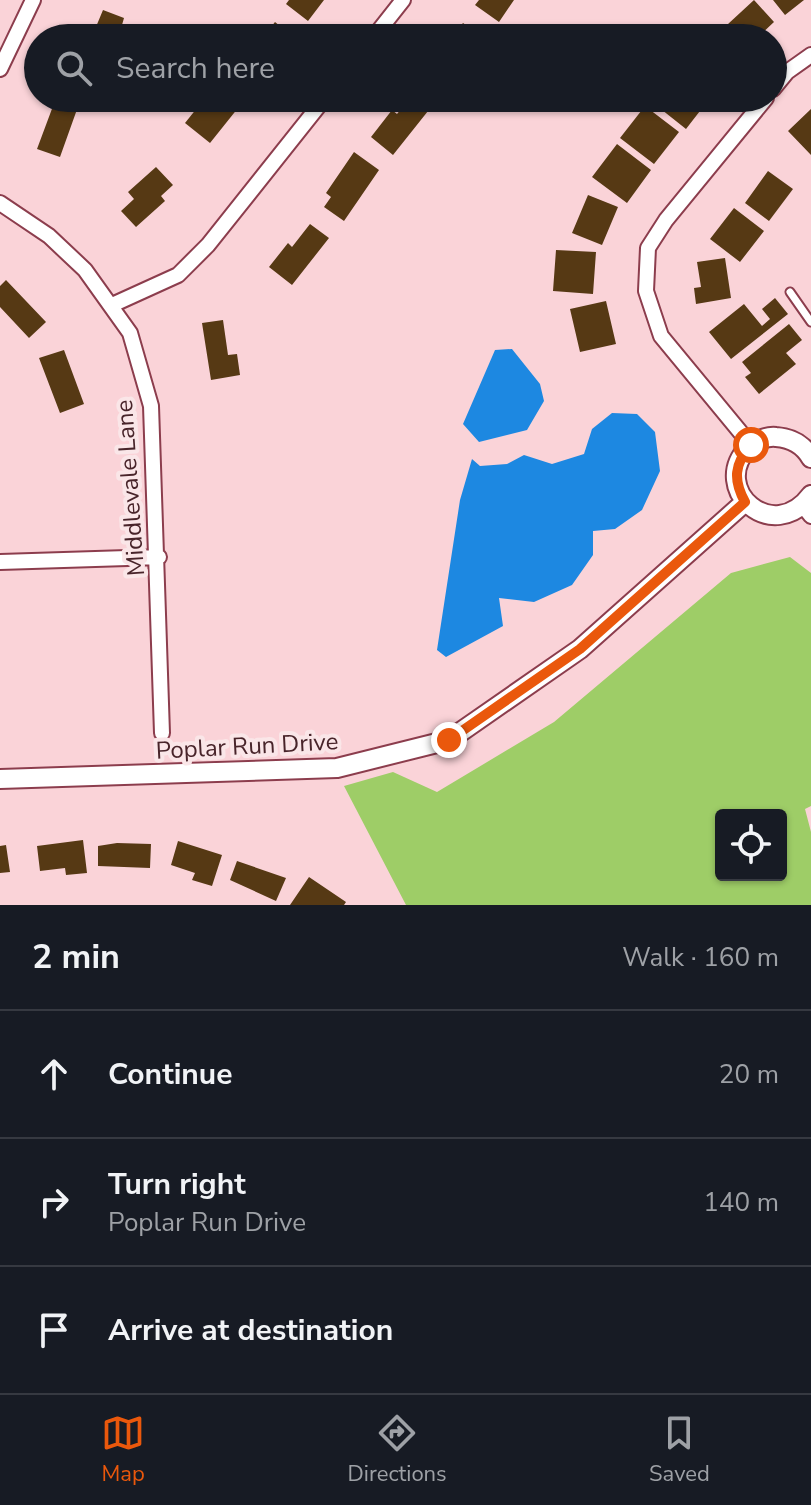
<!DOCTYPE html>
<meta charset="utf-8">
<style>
:root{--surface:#171b24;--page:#242831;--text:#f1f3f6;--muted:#9ea1a6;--line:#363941;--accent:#ea580c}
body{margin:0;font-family:"Nunito Sans",sans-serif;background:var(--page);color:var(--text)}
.controls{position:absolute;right:24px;bottom:24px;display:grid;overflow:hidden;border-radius:8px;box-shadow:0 2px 6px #0004}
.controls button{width:72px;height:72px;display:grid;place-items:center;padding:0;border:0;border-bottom:2px solid var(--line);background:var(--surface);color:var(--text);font:40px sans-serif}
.stop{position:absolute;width:24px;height:24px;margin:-18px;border:6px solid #ea580c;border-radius:50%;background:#fff}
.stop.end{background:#ea580c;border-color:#fff;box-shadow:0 2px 8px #0008}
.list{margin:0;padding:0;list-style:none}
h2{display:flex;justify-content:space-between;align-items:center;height:104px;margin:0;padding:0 32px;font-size:34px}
h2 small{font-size:26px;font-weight:400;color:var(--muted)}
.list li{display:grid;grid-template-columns:52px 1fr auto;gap:24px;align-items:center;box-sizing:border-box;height:128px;padding:0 32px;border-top:2px solid var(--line)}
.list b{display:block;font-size:30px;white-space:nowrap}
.list p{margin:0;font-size:26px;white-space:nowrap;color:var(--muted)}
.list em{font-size:26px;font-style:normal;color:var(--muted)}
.icon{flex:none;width:44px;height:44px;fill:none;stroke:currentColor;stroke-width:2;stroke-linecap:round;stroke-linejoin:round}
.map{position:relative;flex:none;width:811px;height:905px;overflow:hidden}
.search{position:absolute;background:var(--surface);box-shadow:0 2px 6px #0004;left:24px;right:24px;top:24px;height:88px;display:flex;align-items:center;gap:20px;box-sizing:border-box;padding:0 28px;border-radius:44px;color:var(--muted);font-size:30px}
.sheet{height:488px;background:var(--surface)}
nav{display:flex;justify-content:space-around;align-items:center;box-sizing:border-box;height:112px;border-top:2px solid var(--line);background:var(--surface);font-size:22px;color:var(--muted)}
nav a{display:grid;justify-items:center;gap:4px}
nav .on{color:var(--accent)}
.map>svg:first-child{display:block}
</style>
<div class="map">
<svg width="811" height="905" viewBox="0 0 811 905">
<rect width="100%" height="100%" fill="#fad3d8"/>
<path fill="#9ecd67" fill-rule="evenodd" d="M790 557 811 573V806L805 809 811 832V905H406L344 786 393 772 437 792 554 722 731 573ZM721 815H781V875H721Z"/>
<path fill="#1d88e1" d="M512 349 540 384 544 401 527 430 479 442 463 424 495 350Z
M612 413 637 414 655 432 660 471 642 510 615 529 593 531V555L572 585 534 602 499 598 503 626 446 657 437 650 460 500 472 459 480 466 507 464 524 455 552 464 584 454 592 429Z"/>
<path fill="#563914" d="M289 0H324L308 21 286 4Z
M479 0H514L499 22 475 5Z
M754 0 774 22 757 38H741L728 24Z
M773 0H804L785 15Z
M103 10 124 18 122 25 131 29 128 38 115 34 113 38H81L84 31 93 34Z
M275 22 291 35 289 38H251L256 32 263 37Z
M463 23 481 36 480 38H451Z
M708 26 724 38H699Z
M56 98 80 101 60 157 37 149Z
M205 98 213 105 219 98H236L242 103 210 143 185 123Z
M410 98H422L432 106 393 155 371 137 392 110 397 114Z
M656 98H710L686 129 652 102Z
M645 106 679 132 654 164 620 138Z
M811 109V155L788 131Z
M617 144 651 170 627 203 592 177Z
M354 152 379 170 344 221 324 207 331 197 326 193Z
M156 167 173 185 161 196 165 201 136 227 121 211 134 199 128 192Z
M768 171 793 189 769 221 745 203Z
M588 195 618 207 602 245 572 233Z
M734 208 764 231 740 262 710 239Z
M310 224 329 238 292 285 269 267 288 243 292 247Z
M556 250 596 252 593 294 553 291Z
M725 258 731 298 696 304 694 288 701 287 697 262Z
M6 280 46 322 29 338 0 307V286Z
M775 298 788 314 731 359 709 332 744 304 762 326 770 319 762 309Z
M606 301 616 344 580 352 570 309Z
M223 320 228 355 237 354 240 375 211 380 202 323Z
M789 324 802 340 786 353 796 364 759 394 745 377 751 373 742 362Z
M64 350 84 404 60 413 39 358Z
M83 840 87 873 66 875 65 868 40 871 37 846Z
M178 841 222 855 212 886 192 880 195 873 171 865Z
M117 843 151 844 150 868 98 866V846Z
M6 845 10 872 0 873V846Z
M237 861 286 878 276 901 230 880Z
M309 877 346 902 344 905H290Z"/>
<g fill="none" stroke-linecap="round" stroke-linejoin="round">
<defs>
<path id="service" d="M790 292 811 322"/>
<path id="minor" d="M373 38 403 0
M0 69 33 0
M773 89 787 72 811 55
M0 203 49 236 85 270 130 333 151 406 162 733
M112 305 178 275 208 245 325 98
M751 445 661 336 646 291 648 248 666 220 766 98
M803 506 811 516
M0 562 159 557"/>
<path id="tertiary" d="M811 458C803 444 791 438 776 437 766 436 755 441 748 448 709 489 773 546 811 495
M0 779 337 768 449 740 580 649 745 502"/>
</defs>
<use href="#service" stroke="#8c3d4d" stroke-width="11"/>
<use href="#minor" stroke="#8c3d4d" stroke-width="18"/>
<use href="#tertiary" stroke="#8c3d4d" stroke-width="22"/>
<use href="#service" stroke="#fff" stroke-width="7"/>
<use href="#minor" stroke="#fff" stroke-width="14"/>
<use href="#tertiary" stroke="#fff" stroke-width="18"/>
</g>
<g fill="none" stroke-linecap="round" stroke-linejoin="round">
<path stroke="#ea580c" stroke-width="10" d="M449 740 580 649 745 502C733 480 734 464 751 445"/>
</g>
<g text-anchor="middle" stroke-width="8" stroke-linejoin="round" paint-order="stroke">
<g font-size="24" fill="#48242a" stroke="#fae6e8">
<text transform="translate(130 488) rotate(-94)" y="8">Middlevale Lane</text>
<text transform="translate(247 746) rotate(-3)" y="8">Poplar Run Drive</text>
</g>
</g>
</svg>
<div class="controls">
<button><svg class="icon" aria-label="locate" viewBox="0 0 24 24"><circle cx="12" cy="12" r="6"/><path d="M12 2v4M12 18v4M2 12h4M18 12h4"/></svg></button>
</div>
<div class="stop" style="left:751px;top:445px"></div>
<div class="stop end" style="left:449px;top:740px"></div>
<div class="search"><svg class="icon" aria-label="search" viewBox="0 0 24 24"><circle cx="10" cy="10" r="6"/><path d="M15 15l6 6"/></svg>Search here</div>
</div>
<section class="sheet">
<h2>2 min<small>Walk · 160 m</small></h2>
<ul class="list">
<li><svg class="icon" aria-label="ahead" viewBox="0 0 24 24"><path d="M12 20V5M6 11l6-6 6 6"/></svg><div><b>Continue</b></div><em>20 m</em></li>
<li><svg class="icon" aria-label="right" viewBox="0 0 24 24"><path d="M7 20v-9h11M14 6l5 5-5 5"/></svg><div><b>Turn right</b><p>Poplar Run Drive</p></div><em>140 m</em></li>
<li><svg class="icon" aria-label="arrive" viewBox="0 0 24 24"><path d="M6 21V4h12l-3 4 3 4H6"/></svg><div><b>Arrive at destination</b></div></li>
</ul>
</section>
<nav>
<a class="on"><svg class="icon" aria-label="map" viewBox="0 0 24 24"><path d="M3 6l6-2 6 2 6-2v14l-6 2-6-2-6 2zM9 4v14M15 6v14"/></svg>Map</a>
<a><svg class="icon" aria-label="directions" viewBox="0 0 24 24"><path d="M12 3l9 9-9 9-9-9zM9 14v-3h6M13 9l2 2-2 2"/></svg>Directions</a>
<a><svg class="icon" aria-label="saved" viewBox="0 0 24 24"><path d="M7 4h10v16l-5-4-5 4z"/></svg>Saved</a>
</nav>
